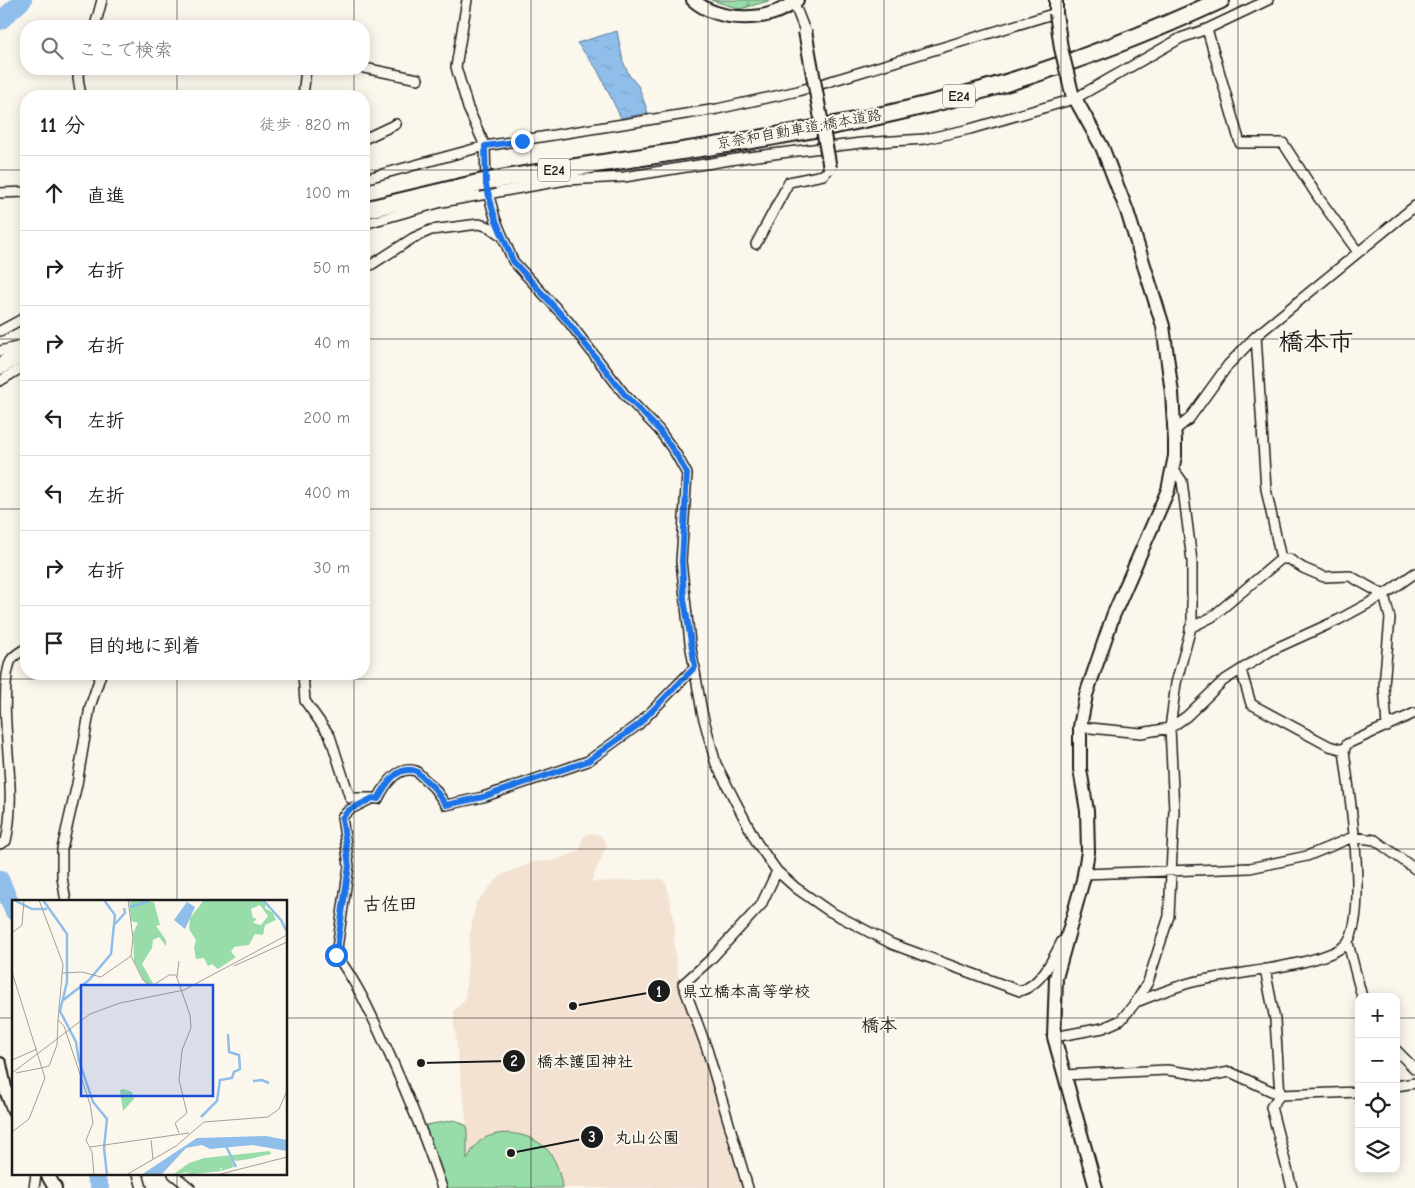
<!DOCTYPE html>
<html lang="ja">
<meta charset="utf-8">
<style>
:root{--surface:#fff;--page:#f6f6f6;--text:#222;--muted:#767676;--line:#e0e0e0}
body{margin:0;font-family:"Comic Neue","Klee One",sans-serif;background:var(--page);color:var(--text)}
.controls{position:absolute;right:15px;bottom:15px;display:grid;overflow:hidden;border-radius:10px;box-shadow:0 2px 12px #0003}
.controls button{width:45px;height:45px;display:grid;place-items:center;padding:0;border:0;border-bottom:1px solid var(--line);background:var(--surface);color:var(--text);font:25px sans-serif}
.stop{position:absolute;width:15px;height:15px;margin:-11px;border:4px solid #1a73e8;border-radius:50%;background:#fff}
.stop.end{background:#1a73e8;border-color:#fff;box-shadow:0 1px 5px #0008}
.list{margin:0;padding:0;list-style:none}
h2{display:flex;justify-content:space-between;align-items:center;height:65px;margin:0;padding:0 20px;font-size:21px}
h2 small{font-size:16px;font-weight:400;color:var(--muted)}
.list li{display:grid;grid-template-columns:32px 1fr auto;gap:15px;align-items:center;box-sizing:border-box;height:75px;padding:0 20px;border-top:1px solid var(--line)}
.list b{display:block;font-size:19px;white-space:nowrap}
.list em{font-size:16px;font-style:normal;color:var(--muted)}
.icon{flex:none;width:28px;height:28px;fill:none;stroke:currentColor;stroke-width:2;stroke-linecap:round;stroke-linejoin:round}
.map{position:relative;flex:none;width:1415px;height:1188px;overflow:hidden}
.search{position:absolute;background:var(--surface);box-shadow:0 2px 12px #0003;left:20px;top:20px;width:350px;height:55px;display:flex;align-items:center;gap:12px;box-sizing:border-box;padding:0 18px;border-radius:20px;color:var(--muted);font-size:19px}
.panel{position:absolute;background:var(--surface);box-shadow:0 2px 12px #0003;left:20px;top:90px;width:350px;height:590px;border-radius:20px}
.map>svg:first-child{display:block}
</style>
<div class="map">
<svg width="1415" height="1188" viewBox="0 0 1415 1188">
<defs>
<pattern id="forest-firs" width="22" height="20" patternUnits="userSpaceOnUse" patternTransform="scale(1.25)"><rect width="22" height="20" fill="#98dda9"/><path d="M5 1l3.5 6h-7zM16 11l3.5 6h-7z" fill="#82bd91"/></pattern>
<pattern id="water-ripples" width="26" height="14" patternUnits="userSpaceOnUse" patternTransform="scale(1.25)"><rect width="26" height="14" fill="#8ebee9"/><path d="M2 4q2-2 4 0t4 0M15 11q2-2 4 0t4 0" fill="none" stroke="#7aa3c7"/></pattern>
</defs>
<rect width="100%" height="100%" fill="#fbf7ec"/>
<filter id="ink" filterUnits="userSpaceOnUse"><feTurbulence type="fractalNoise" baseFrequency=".02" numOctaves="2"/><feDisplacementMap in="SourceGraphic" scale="10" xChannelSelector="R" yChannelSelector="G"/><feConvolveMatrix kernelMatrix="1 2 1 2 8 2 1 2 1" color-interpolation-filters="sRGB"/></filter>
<g filter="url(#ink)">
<path fill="#f3e1d1" d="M590 833 600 835 607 845 591 882 662 879 667 885 675 927 674 943 678 975 681 981 677 987 696 1028 744 1188H562L553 1157 541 1143 512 1133 490 1135 477 1144 467 1161V1126L454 1024V1011L465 1000 470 934 476 903 493 883 504 874 535 862 557 860 579 851 583 837Z"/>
<path fill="url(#forest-firs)" stroke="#5a7c62" d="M711 0H772L740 9Z"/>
<path fill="#98dda9" stroke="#5a7c62" d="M455 1120 467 1126V1160C470 1155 473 1147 478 1143 497 1125 541 1133 553 1158 558 1166 561 1179 562 1188H442L421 1126Z"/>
<path fill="url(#water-ripples)" stroke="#607d97" d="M617 31 623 61 629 75 639 87 648 113 621 118 597 69 577 43Z"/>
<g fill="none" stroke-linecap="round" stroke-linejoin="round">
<path stroke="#8ebee9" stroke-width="18" d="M0 21 23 0
M0 879 14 912
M94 1174 100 1188"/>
<defs>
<path id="street" d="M467 0 456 67 468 108 485 146 486 185 495 218 513 261 568 321 625 395 659 430 676 454 687 474 681 561 690 643 702 712 716 764 757 843 777 871 796 888 829 911 892 944 1020 991C1041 985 1053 959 1062 941
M794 3 805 31
M95 26 102 0
M1207 29 1240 143H1283L1318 197 1358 252
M364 68 418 79
M81 96 78 78 81 69
M303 96 306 69
M364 139 396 124
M364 179 485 146 717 109 798 91 1056 13
M0 193 26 192
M364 224 442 202 566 180 624 177 749 157 861 143 925 139 970 129 1074 99 1181 38 1207 29 1268 0
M756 244 789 182 823 175 830 168
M364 265H371L413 238 431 230 479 224 489 227 502 236
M0 331 26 317
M1256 336 1266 489 1281 559
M0 351 26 345
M0 381 26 365
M1174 431 1189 419 1228 365 1256 336 1415 206
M1384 595 1390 618 1384 685 1387 727
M1190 628 1212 617 1281 559H1289L1303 568 1324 577 1350 576 1384 595
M1241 670 1251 704 1329 746 1344 750
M303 674 305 701 330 736 350 798H373L349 810 342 817 349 866 336 955C358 984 372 1016 387 1049 408 1096 426 1139 442 1188
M1080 727 1141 733 1170 728 1187 716 1223 681 1272 650 1338 620 1384 595 1415 573
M373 798 378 799C385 785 397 765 416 771L434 788 446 805 483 797 588 761 638 725 695 667
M0 844 6 841C18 787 0 729 7 675 8 670 9 664 11 660 14 655 22 651 26 648
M1084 874 1250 868 1307 856 1353 837 1375 840 1415 869
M66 902 62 877V849L77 784 90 707 101 674
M1348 943 1362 997
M1265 969 1275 1020 1280 1095 1271 1107 1292 1188
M1136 1002C1155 995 1174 987 1193 982 1225 974 1327 965 1346 944 1370 918 1348 787 1344 750L1347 744 1415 713
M1054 1037 1103 1028 1121 1020 1136 1002 1148 982 1169 916 1174 810 1170 728 1176 683 1192 624V561L1182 481 1172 467
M1396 1050 1415 1069
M1064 1075 1167 1070 1208 1076 1230 1072 1280 1095 1359 1092
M1396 1086 1415 1083
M138 1174 142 1188
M173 1174 190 1188
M34 1188 36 1174
M748 1188 707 1049 683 984 711 959 761 905 777 871"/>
<path id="secondary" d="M693 0C720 23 769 23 797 0
M1056 13V0
M1072 93 1102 147 1127 211 1163 326 1172 393 1175 441V456L1168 490 1113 616 1086 695 1080 727V769L1087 811 1088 852 1083 880 1056 978 1054 1037 1096 1188
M0 1064 5 1088 14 1111
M47 1174 55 1188"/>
<path id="highway" d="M494 180C638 156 784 140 926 105 1028 80 1126 44 1221 0
M364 210 478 183
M0 366 26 351"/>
</defs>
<use href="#street" stroke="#1c1c1c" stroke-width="12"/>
<use href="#secondary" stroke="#1c1c1c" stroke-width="16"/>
<use href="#highway" stroke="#1c1c1c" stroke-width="20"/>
<use href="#street" stroke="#fbf7ec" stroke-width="9"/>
<use href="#secondary" stroke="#fbf7ec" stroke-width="12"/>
<use href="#highway" stroke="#fbf7ec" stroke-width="16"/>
<defs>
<path id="secondary-bridge" d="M1056 13 1061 48 1072 93
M805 31 830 168"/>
<path id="highway-bridge" d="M478 183 494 180"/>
</defs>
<use href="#secondary-bridge" stroke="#1c1c1c" stroke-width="16" stroke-linecap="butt"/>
<use href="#highway-bridge" stroke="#1c1c1c" stroke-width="20" stroke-linecap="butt"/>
<use href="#secondary-bridge" stroke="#fbf7ec" stroke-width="12"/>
<use href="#highway-bridge" stroke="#fbf7ec" stroke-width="16"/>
</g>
</g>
<g fill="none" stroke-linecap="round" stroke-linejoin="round" filter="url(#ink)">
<path stroke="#1a73e8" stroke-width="6" d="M336 955 349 866 342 818 349 810 373 798 378 799C386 784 397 765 416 771L434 788 446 805 483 797 588 761 638 725 695 667 684 599 682 561 687 474 676 454 659 430 625 395 568 322 513 261 495 218 486 185 485 146 522 141"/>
</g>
<path fill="none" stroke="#1c1c1c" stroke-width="1" stroke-opacity="0.55" d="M177 0V26M354 0V26M531 0V1188M708 0V1188M884 0V1188M1061 0V1188M1238 0V1188M177 69V96M354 69V96M0 170H26M364 170H1415M0 339H26M364 339H1415M0 509H26M364 509H1415M177 674V902M354 674V1188M0 679H1415M0 849H1415M0 1018H14M286 1018H1359M1396 1018H1415M177 1174V1188"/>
<g text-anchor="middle" stroke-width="4" stroke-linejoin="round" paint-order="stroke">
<g fill="#fbf7ec" stroke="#5f5e5a" stroke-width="1">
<rect x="943" y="84.5" width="32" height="23" rx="4"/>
<rect x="538" y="158.5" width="32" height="23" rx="4"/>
</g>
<g font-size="14" font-weight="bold" fill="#1c1c1c">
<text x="959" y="101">E24</text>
<text x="554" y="175">E24</text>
</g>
<g font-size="15" fill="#1c1c1c" stroke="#fbf7ec">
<text transform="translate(799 129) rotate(-10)" y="5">京奈和自動車道;橋本道路</text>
</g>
<g font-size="18" font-weight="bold" fill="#1c1c1c" stroke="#fbf7ec">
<text x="390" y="910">古佐田</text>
<text x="879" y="1031">橋本</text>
</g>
<g font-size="25" font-weight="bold" fill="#1c1c1c" stroke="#fbf7ec">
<text x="1316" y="350">橋本市</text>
</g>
</g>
<g transform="translate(12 900)">
<rect width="275" height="275" fill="#fbf7ec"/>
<path d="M193 0H242L237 8V37L221 40 198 30ZM258 251 259 254 237 259 224 261 219 258 222 267 209 271 210 268 162 274 177 263 192 258Z" fill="#98dda9"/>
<path d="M117 0 142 2 148 25 144 26 154 40V46L147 37 141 40 140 48 130 64 142 85 138 86 133 83 122 61 121 33 126 23 119 21ZM192 0H197L200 20 212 26 219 35 218 26 206 13 205 0H254L253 8 261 13 264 20 253 25 251 35 243 34 237 45 222 47 219 52 224 57 206 69 200 64 196 66 192 58 184 59 182 48 184 40 177 29 178 18ZM248 5 256 16 249 25 241 23 245 18H241L239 9ZM225 7 235 31 232 37 226 36Z" fill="#98dda9" fill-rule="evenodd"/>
<path d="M112 189 120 192 122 199 111 211 108 190ZM207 264 209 271 173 275 179 271Z" fill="#98dda9"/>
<path d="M175 2 183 7 173 29 162 20ZM254 236 275 240V251L240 245 198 249 190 245 174 248 149 275H129L185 238Z" fill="#8ebee9"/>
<path fill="none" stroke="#8ebee9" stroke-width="2.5" d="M2 0 20 9H35M31 0 55 34V82L48 111 64 142 67 161 81 202 95 219 92 248 95 275M251 0 269 20 275 32M118 7 138 1M103 24 113 13 112 8M50 101 77 80 99 54 103 15 92 0M241 181 250 180 257 183M189 217 205 201 208 180 220 178 222 172 228 169 227 155 217 152 216 134M214 246 224 267"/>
<path fill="none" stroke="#a29f99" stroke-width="1" d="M27 0 51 64 46 120 52 126 78 204 81 223 74 240 80 252 82 275M116 0 121 38 119 56 131 80 140 86 157 75H164L178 115 179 128 170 150 167 180 175 213 163 223 167 233M0 33 10 25 12 0M222 66 275 42M0 72 33 178 17 219 0 232M51 73 70 72 89 77 119 56M165 77 167 61M0 160 25 149M29 168 37 166 45 145 46 120M0 173 78 114 108 103 172 90 275 35M4 173 29 168M139 240 141 259M78 247 177 233M114 275 164 246 192 222 256 217 267 209 275 191M205 275 275 257"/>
<path fill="#1d4ed8" fill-opacity="0.15" stroke="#1d4ed8" stroke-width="2.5" d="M69 85H201V196H69Z"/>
<rect width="275" height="275" fill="none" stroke="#1c1c1c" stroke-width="2.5"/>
</g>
<path fill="none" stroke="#1c1c1c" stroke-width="2" d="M573 1006L659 991M421 1063L514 1061M511 1153L592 1137"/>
<g fill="#1c1c1c" stroke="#fbf7ec" stroke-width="2">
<circle cx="573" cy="1006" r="5"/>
<circle cx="421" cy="1063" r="5"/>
<circle cx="511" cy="1153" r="5"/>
<circle cx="659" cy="991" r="12"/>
<circle cx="514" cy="1061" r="12"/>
<circle cx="592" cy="1137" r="12"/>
</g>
<g font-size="15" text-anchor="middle" font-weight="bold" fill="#fff">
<text x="659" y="997">1</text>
<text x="514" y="1066">2</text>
<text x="592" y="1142">3</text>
</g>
<g font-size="16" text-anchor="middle" font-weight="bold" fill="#1c1c1c" stroke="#fbf7ec" stroke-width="4" stroke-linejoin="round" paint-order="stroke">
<text x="746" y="997">県立橋本高等学校</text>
<text x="585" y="1067">橋本護国神社</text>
<text x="647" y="1143">丸山公園</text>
</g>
</svg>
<div class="controls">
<button>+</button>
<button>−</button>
<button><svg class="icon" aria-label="locate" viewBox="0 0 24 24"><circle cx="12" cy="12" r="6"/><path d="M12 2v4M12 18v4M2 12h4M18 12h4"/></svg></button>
<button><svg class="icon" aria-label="layers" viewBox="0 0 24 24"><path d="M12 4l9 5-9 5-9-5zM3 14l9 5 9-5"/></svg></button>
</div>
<div class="stop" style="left:336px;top:955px"></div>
<div class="stop end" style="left:522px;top:141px"></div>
<div class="search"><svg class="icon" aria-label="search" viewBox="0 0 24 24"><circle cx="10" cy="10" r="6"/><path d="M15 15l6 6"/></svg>ここで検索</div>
<section class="panel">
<h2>11 分<small>徒歩 · 820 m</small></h2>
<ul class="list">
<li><svg class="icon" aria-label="ahead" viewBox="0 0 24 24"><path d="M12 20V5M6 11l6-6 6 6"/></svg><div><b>直進</b></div><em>100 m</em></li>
<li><svg class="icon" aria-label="right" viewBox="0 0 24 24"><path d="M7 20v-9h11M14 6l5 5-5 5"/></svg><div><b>右折</b></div><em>50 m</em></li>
<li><svg class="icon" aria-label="right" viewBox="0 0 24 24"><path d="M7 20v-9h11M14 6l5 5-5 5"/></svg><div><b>右折</b></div><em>40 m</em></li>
<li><svg class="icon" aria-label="left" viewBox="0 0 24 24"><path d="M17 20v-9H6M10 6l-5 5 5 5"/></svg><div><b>左折</b></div><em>200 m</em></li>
<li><svg class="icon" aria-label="left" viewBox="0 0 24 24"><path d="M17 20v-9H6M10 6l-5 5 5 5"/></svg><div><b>左折</b></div><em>400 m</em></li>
<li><svg class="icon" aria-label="right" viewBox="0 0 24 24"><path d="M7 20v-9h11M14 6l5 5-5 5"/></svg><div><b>右折</b></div><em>30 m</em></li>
<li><svg class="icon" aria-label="arrive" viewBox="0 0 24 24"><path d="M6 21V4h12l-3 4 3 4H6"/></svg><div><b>目的地に到着</b></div></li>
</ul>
</section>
</div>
